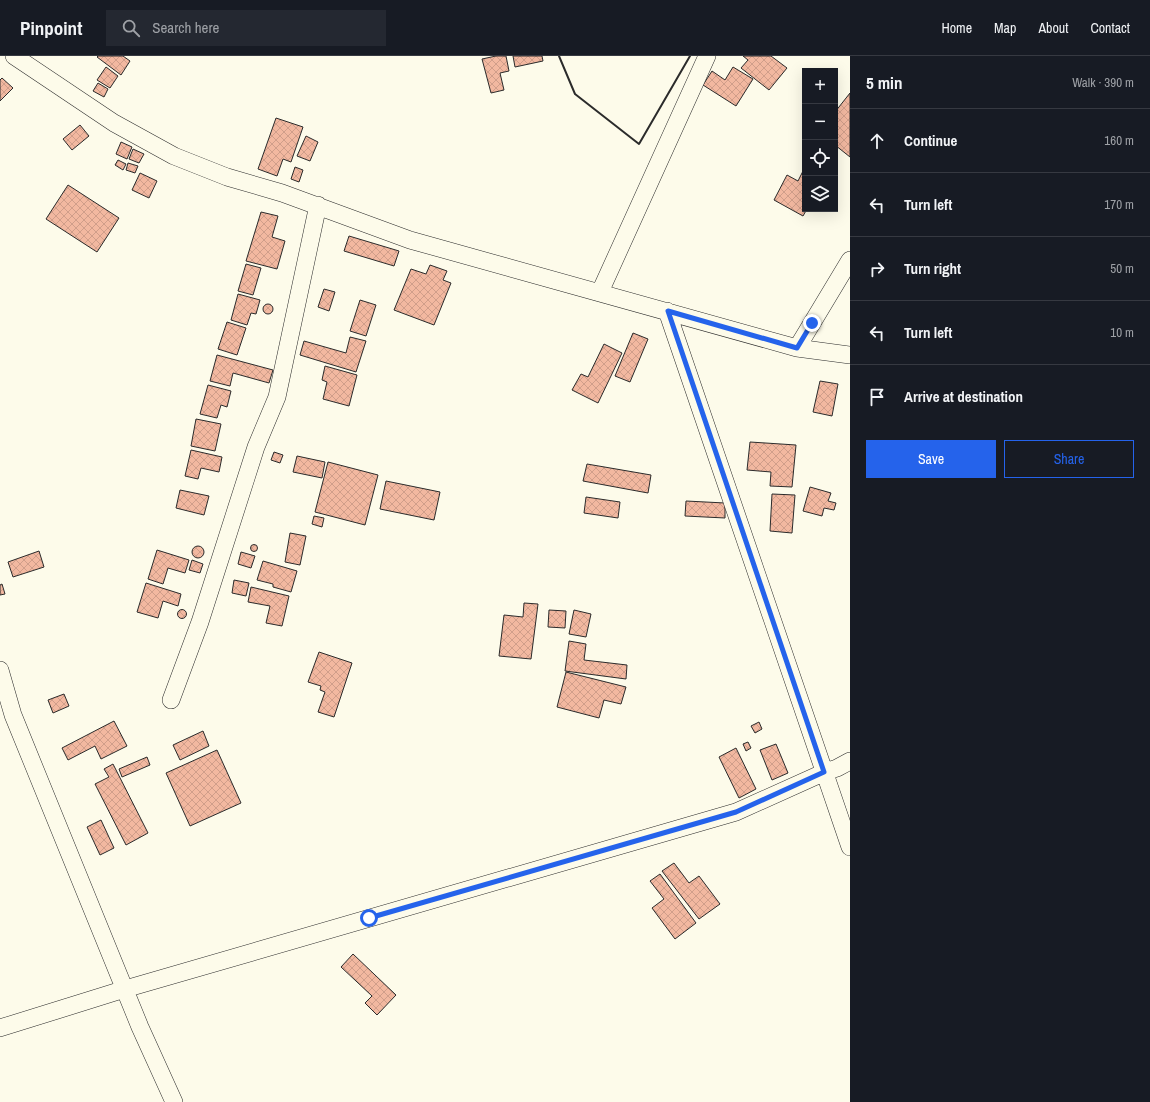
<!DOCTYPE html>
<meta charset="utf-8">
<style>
:root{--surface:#171b24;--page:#242831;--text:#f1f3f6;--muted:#9ea1a6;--line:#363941;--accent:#2563eb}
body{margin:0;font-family:"Archivo Narrow",sans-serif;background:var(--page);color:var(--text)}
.controls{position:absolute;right:12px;top:12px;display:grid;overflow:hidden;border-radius:0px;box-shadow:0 4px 16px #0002}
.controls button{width:36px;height:36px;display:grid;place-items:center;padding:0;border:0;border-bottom:1px solid var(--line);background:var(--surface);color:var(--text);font:20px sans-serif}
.stop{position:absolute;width:12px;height:12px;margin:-9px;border:3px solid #2563eb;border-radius:50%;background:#fff}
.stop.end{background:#2563eb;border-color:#fff;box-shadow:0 1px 4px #0008}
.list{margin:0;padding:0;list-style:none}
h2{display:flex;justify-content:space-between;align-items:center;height:52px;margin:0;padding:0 16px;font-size:17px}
h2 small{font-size:13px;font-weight:400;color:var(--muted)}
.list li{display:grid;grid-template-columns:26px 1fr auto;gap:12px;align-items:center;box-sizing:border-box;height:64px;padding:0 16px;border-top:1px solid var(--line)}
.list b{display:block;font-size:15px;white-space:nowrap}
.list em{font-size:13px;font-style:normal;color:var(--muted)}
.actions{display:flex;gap:8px;padding:12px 16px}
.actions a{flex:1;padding:9px 0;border:1px solid var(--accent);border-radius:0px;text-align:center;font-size:14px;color:var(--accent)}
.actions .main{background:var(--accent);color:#fff}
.icon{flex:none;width:22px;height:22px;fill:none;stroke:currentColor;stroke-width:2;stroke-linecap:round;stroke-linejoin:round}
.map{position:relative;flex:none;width:850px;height:1046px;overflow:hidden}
header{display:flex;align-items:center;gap:24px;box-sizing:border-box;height:56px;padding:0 20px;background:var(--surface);border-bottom:1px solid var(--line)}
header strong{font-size:19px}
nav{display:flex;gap:22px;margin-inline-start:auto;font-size:14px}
.search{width:280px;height:36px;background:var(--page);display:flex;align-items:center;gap:10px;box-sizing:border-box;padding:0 14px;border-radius:0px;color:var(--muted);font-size:15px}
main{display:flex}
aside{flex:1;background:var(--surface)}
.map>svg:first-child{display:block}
</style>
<header>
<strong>Pinpoint</strong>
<div class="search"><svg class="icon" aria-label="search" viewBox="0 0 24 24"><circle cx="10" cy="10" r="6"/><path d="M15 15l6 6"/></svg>Search here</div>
<nav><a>Home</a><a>Map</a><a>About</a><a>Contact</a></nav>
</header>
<main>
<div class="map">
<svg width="850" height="1046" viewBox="0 0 850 1046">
<defs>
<pattern id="building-cross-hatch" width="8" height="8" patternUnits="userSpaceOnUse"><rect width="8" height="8" fill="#f2b8a0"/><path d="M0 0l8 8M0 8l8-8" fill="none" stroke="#d09e8a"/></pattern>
</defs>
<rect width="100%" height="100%" fill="#fdfbea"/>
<path fill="url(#building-cross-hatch)" stroke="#2b2b2b" d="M98 0H123L130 5 121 19 97 1Z
M496 0H506L509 15 500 17 504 34 491 37 482 3Z
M513 0H542L543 5 515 11Z
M743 0H771L787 12 769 34 741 12 748 4Z
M106 11 118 20 110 32 97 24Z
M733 11 753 23 736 50 703 29 712 15 725 24Z
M2 22 13 32 0 45V24Z
M98 27 108 33 104 41 93 35Z
M850 37V101L835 89V56Z
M276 62 303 71 291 106 283 103 277 120 258 113Z
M80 69 89 80 72 94 63 83Z
M306 80 318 86 310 105 297 100Z
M121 86 132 91 127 103 116 98Z
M133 93 144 98 139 107 129 103Z
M118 104 126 108 123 114 115 109Z
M128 107 138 110 135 117 126 114Z
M295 111 303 114 299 126 291 123Z
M805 111V153H807L803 160 774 144 787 119 798 125Z
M140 117 157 125 149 142 132 134Z
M68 129 119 162 97 196 46 163Z
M261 156 278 160 272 181 285 185 277 213 246 205Z
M349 180 399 195 394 210 344 195Z
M246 208 261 212 253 239 238 235Z
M430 209 447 215 443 224 451 227 434 269 394 254 411 213 426 218Z
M324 233 335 236 329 255 318 251Z
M238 238 260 244 256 258 251 257 247 269 231 264Z
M360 244 376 249 366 280 350 275Z
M263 253a5 5 0 1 1 10 0a5 5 0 1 1-10 0Z
M227 266 246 272 237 299 218 293Z
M633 277 648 283 630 326 615 320Z
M350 281 366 285 356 316 300 299 304 285 346 297Z
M604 288 622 297 598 347 572 334 581 318 588 321Z
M217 299 273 314 269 327 233 317 230 330 210 325Z
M325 310 357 319 349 350 323 343 327 326 322 324Z
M820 325 838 328 832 360 813 356Z
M208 329 231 335 227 351 221 349 217 362 200 358Z
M196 363 221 368 215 395 191 390Z
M750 386 796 389 792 431 770 430 771 416 747 414Z
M191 394 222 401 219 416 201 412 198 423 185 420Z
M274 396 283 399 280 407 271 404Z
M297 400 325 406 322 422 293 416Z
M328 406 378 419 365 469 315 456Z
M587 408 651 419 648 437 583 425Z
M386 425 440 436 434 464 380 453Z
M810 431 831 437 828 445 836 447 834 454 824 452 822 460 803 455Z
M180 434 209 440 204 459 176 452Z
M772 438 795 439 792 477 770 475Z
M586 441 620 446 618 462 584 457Z
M686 445 725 447V462L685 460Z
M314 460 324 462 322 471 312 468Z
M290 477 306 480 300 509 285 506Z
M250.5 492a3.5 3.5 0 1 1 7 0a3.5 3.5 0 1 1-7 0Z
M192 496a6 6 0 1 1 12 0a6 6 0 1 1-12 0Z
M157 494 189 504 185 517 168 512 163 528 148 523Z
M39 495 44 511 13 521 8 506Z
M241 496 255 500 251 512 238 508Z
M192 504 203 508 200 517 189 514Z
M263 505 297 515 291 536 273 531V528L257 524Z
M234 524 249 527 246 540 232 537Z
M146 527 181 538 178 550 163 545 158 562 137 556Z
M2 528 5 538 0 539V529Z
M251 531 289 540 282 570 266 567 270 550 248 546Z
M524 547 538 548 531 603 499 600 504 559 523 561Z
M177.5 558a4.5 4.5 0 1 1 9 0a4.5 4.5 0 1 1-9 0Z
M549 554 566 555 565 572 548 571Z
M574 554 591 558 586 581 569 578Z
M569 585 586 588 584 604 627 609 626 623 565 615Z
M319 596 352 607 334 661 318 656 325 636 320 634 321 630 308 626Z
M566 616 626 631 621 648 604 644 599 662 557 651Z
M64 638 69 650 53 657 48 644Z
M114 665 127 690 101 703 95 690 68 704 62 692Z
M759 666 762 673 755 677 751 670Z
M203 675 209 690 180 704 173 689Z
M748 686 751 692 746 695 743 688Z
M776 688 788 717 772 724 760 694Z
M736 692 756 733 739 742 719 701Z
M217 694 241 747 190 770 166 717Z
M147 701 150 709 122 721 119 713Z
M113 708 148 777 126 789 95 728 109 721 104 713Z
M101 764 114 792 100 799 87 771Z
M674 807 689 827 699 820 720 848 699 863 662 815Z
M660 818 696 867 675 883 652 852 664 843 650 825Z
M353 898 396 939 377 959 365 947 372 940 341 911Z"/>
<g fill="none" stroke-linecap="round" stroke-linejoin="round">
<defs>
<path id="street" d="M14 0 114 67 174 100 227 121 282 137 410 184 797 292 850 299
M600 236 707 0
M667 255 850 791
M797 292 850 204
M0 614 13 659 140 971 174 1046
M171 644 200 566 256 391 277 341 318 149
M0 972 125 933 736 756 825 716 837 712 850 705"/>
</defs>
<use href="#street" stroke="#2b2b2b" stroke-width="18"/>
<use href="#street" stroke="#fdfbea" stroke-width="17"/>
<path stroke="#2b2b2b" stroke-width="2" d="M559 0 575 38 639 88 690 0"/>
</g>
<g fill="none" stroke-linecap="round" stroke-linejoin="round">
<path stroke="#2563eb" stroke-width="5" d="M369 862 736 756 824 716 668 255 797 292 812 267"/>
</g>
</svg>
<div class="controls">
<button>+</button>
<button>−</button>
<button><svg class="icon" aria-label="locate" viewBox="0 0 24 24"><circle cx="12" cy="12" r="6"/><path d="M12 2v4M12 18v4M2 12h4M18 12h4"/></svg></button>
<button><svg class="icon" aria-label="layers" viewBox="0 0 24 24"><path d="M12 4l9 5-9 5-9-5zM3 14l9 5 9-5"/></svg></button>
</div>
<div class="stop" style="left:369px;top:862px"></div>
<div class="stop end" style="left:812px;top:267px"></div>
</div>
<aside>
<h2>5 min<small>Walk · 390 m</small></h2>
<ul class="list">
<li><svg class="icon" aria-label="ahead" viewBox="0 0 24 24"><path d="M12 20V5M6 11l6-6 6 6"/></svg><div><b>Continue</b></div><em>160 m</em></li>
<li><svg class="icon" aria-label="left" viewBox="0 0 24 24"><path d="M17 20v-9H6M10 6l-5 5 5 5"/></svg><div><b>Turn left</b></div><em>170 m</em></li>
<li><svg class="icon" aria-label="right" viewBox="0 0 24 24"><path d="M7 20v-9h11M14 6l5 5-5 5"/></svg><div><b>Turn right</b></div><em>50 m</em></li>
<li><svg class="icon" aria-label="left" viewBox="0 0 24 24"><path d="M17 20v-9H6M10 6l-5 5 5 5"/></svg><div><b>Turn left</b></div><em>10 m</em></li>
<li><svg class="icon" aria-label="arrive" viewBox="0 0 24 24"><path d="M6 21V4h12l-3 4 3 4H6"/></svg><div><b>Arrive at destination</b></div></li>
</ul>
<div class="actions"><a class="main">Save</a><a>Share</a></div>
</aside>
</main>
